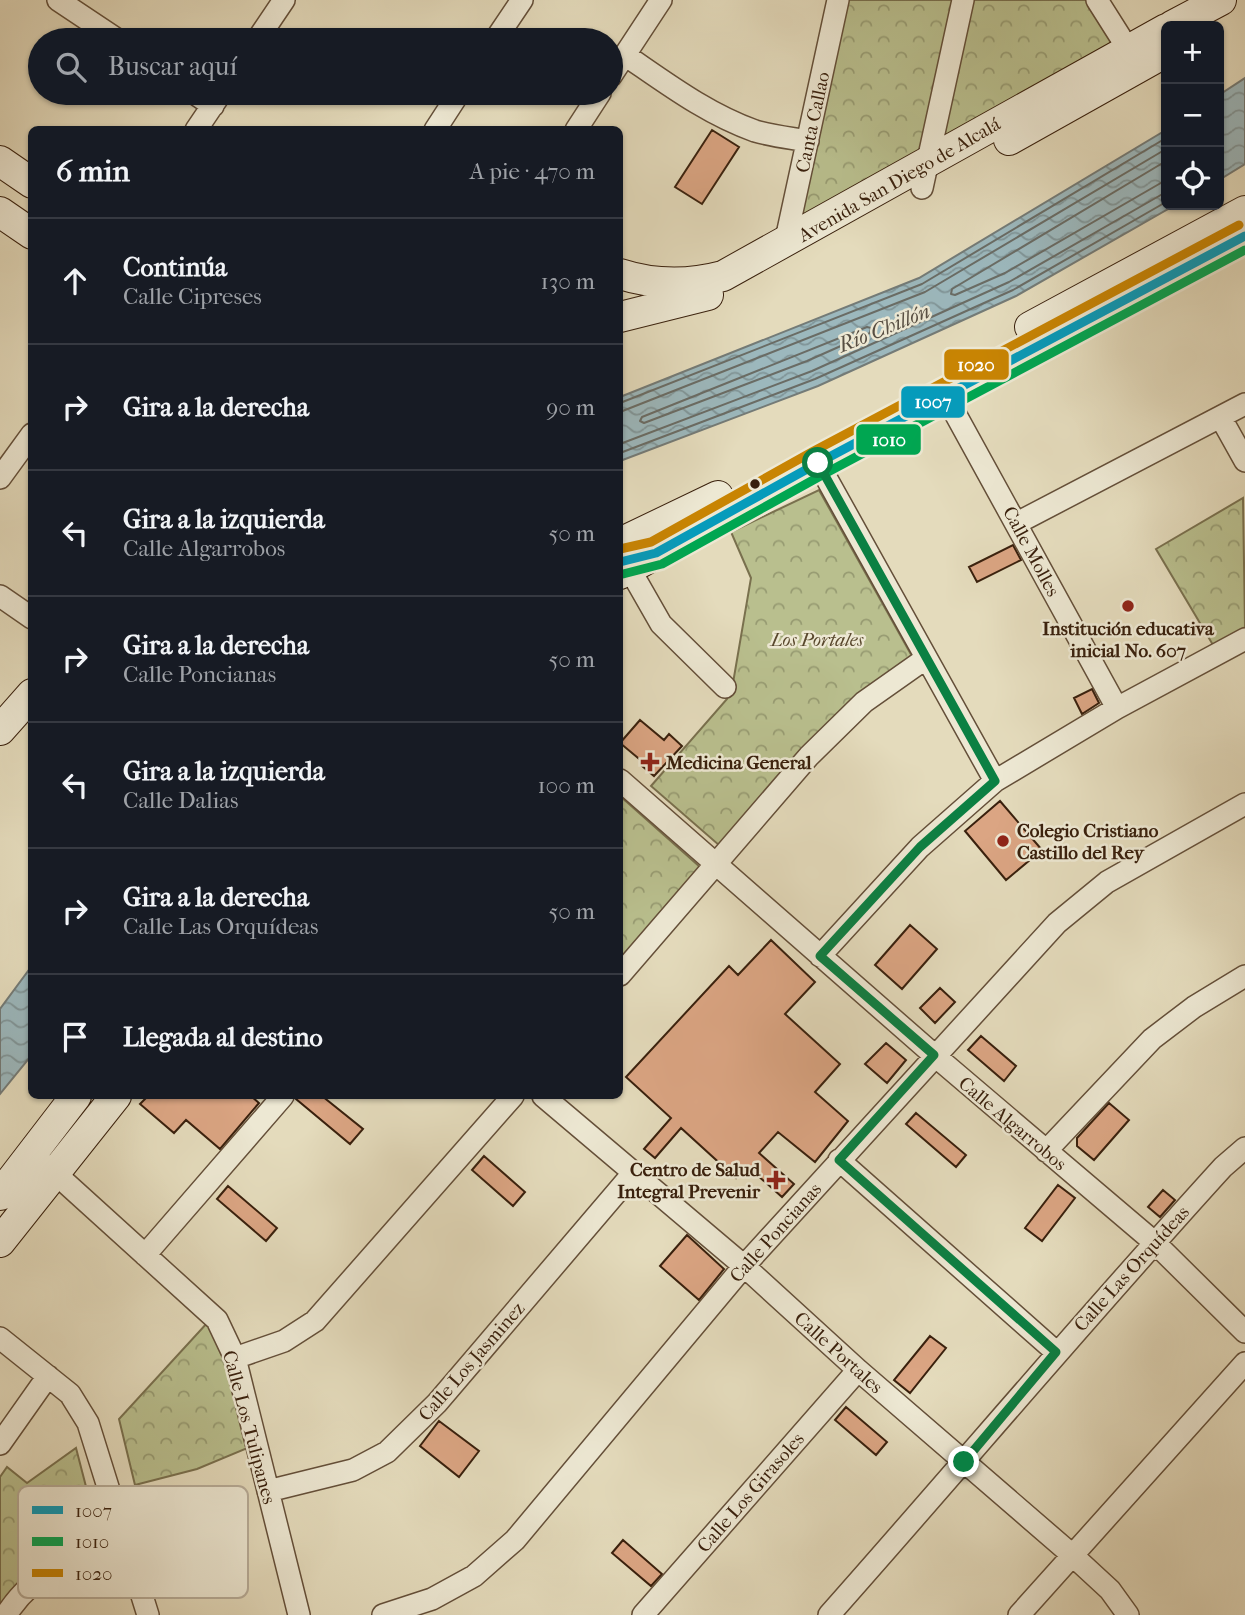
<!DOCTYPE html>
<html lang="es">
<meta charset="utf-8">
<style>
:root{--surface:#171b24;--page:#20242c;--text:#f1f3f6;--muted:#9ea1a6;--line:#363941}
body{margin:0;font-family:"IM FELL French Canon",serif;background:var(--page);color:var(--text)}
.controls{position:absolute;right:21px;top:21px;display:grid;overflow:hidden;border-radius:10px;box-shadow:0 2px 5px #0004}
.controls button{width:63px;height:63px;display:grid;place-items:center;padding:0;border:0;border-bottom:2px solid var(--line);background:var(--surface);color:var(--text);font:35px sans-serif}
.stop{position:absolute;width:21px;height:21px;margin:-16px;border:5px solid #0b8043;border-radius:50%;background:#fff}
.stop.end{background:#0b8043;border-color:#fff;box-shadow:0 2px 7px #0008}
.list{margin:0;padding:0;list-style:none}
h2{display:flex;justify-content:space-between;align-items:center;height:91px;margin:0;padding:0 28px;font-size:30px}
h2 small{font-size:23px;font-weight:400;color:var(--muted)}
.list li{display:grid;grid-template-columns:46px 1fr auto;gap:21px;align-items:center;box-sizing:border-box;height:126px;padding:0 28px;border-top:2px solid var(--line)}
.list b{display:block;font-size:26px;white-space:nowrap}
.list p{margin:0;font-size:23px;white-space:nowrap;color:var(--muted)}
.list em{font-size:23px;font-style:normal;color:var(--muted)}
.icon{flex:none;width:38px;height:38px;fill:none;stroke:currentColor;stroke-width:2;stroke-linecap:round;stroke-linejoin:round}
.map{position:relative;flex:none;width:1245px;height:1615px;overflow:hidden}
.search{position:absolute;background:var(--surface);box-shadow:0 2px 5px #0004;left:28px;top:28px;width:595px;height:77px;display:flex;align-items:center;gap:18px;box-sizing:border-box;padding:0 24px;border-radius:38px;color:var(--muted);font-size:26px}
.panel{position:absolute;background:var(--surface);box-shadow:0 2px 5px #0004;left:28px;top:126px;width:595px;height:973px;border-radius:10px}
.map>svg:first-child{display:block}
</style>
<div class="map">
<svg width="1245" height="1615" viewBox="0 0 1245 1615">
<defs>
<pattern id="forest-crowns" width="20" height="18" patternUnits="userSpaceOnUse" patternTransform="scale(1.75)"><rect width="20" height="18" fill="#b9bf8e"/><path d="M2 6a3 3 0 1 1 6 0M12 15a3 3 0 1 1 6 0" fill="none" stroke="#979b72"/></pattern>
<pattern id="water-waves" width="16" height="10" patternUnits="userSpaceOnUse" patternTransform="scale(1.75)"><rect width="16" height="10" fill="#9cb8bd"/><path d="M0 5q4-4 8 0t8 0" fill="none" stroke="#809598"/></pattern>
</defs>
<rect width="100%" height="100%" fill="#e4dbbc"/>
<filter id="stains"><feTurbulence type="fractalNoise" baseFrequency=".00286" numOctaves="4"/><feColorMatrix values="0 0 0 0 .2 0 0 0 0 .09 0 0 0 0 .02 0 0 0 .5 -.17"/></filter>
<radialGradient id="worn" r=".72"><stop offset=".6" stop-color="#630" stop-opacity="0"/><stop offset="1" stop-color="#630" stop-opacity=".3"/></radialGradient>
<path fill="url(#forest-crowns)" stroke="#79704e" stroke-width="2" d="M847 0H954L922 157 798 225Z
M969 0H1089L1119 46 938 149Z
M819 490 913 658 720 846 651 786 727 699 733 683 751 578 731 532Z
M1243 498 1245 627 1213 645 1156 549Z
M620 796 700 867 620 959Z
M208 1322 231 1365 250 1447 197 1469 135 1485 119 1419Z
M76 1448 97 1529 31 1568 0 1610V1477L7 1467 27 1483Z"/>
<path fill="url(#water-waves)" stroke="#747b77" stroke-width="2" d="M1245 78V164L1219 180V95Z
M1166 130V205H1175L1016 296 818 386 620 461V397L919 278Z
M31 967V1056L0 1094V1009Z"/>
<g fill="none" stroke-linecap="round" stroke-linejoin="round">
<path stroke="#6a6c65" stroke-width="2" d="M1166 161 952 289 951 294 955 295 1005 273 1166 180
M867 327 871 328 870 333 807 361 644 423 640 421 642 417Z
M620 403 922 284 1166 138
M620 412 925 292 1166 149
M620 444 812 371 1009 282 1166 192
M620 453 815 379 1013 290 1166 202"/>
</g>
<path fill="#dba583" stroke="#39200d" stroke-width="2" d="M712 130 739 147 702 204 675 187Z
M1013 545 1021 560 977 582 969 567Z
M1092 689 1099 703 1082 714 1074 698Z
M640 720 664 740 669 734 682 746 654 776 641 765 644 763 620 743Z
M1000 801 1042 850 1006 880 965 831Z
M910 925 937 949 902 989 875 965Z
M771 940 815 982 785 1014 840 1064 815 1092 848 1121 815 1162 778 1132 759 1153 794 1184 782 1197 747 1166 736 1178 681 1128 655 1158 644 1149 671 1118 626 1077 729 966 738 975Z
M940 988 955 1002 935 1023 920 1008Z
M981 1036 1016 1066 1004 1081 968 1050Z
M886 1043 906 1060 887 1083 865 1064Z
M148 1096H251L259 1103 220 1149 186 1120 174 1133 140 1104Z
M296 1096H322L363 1129 350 1144 296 1099Z
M1109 1103 1129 1120 1094 1160 1077 1146V1138Z
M916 1113 966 1155 956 1167 906 1124Z
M484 1156 525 1192 513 1206 472 1170Z
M1058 1185 1075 1198 1042 1241 1025 1228Z
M228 1186 277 1228 266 1241 217 1199Z
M1163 1190 1175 1200 1160 1217 1148 1207Z
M687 1235 724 1269 699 1300 660 1266Z
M930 1336 946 1348 910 1393 894 1380Z
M846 1407 887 1442 876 1455 835 1420Z
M439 1421 479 1451 459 1477 420 1446Z
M623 1540 662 1574 651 1586 612 1553Z"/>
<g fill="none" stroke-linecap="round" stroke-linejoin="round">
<defs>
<path id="street" d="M58 0 118 40
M1097 0 1128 49
M257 40 284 0
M495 40 522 0
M625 55C666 83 707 114 755 131 772 136 791 138 808 141
M611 76 661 0
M194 93 213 106
M196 130 221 93
M435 130 459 93
M576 130 600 93
M922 188 963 0
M785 244 838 0
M945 395 1117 708
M1221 418 1245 461
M818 463 995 781
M0 478 32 434
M1017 523 1245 404
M629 568 661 624 725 687
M0 596 32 618
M620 780 934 1055 1154 1242 1245 1332
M820 956 920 847 995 781 1117 708 1245 639
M620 975 809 756 864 702 925 659
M543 1096 744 1266 858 1370 1071 1554 1110 1590 1128 1615
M1046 1151 1152 1039 1194 1007 1245 976
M839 1160 1056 1352
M46 1165 217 1320 235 1358 299 1615
M145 1255 283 1096
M0 1338 70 1394 88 1423 148 1615
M235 1358 284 1341 315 1321 513 1096
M0 1444 48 1376
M268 1491 353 1470 387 1452 437 1403 634 1172
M6 1615C37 1567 74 1559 126 1545
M383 1615 432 1599 474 1576 515 1540 744 1266 1057 923 1107 882 1245 804
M643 1615 858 1370
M829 1615C961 1466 1089 1314 1223 1167L1245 1148
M1019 1615 1245 1363"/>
<path id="secondary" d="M1172 26 1221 0
M1009 140 1166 52
M0 161 32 183
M0 212 32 234
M620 274C654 285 689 285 723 276L1166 29
M620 317 708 295
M1030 327 1245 211
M620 543 718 496
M620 574 818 463 1245 236
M0 730 32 694
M0 1195 76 1096
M0 1242 116 1096"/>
</defs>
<use href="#street" stroke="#644f39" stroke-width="24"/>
<use href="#secondary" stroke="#39200d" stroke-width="32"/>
<use href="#street" stroke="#ede8d3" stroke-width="21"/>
<use href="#secondary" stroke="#ede8d3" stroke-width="30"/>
<defs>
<path id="bus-1" d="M620 562 656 553 818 463 1245 236"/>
<path id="bus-2" d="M623 574 662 564 824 474 1245 250"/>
<path id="bus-3" d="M620 549 651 542 812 452 1239 225"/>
</defs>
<use href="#bus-1" stroke="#ede8d3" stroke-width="14"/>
<use href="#bus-2" stroke="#ede8d3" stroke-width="14"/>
<use href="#bus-3" stroke="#ede8d3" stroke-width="14"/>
<use href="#bus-1" stroke="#069bbb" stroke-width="9"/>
<use href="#bus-2" stroke="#00a651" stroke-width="9"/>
<use href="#bus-3" stroke="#c88403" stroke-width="9"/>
</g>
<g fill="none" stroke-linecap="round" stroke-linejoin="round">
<path stroke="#0b8043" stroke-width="9" d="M818 463 995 781 920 847 820 956 934 1055 839 1160 1056 1352 964 1462"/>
</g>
<circle fill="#39200d" stroke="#ede8d3" stroke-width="2.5" cx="755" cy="484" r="6"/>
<g fill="#8f2418" stroke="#ede8d3" stroke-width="2.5">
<circle cx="1128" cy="606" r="7"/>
<path d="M646.5 751.5h7v7h7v7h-7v7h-7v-7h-7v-7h7z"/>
<circle cx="1003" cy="841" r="7"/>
<path d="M772.5 1169.5h7v7h7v7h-7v7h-7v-7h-7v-7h7z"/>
</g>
<g text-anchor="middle" stroke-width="5" stroke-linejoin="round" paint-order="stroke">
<g font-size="19" fill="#39200d" stroke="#ede8d3">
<text transform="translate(812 122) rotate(-78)" y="7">Canta Callao</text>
<text transform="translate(899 179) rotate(-30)" y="7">Avenida San Diego de Alcalá</text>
<text transform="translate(1032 551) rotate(62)" y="7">Calle Molles</text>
<text transform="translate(1013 1123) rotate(40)" y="7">Calle Algarrobos</text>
<text transform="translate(775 1232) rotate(-48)" y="7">Calle Poncianas</text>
<text transform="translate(1131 1268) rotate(-48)" y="7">Calle Las Orquídeas</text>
<text transform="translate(839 1352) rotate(42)" y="7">Calle Portales</text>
<text transform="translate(471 1361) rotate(-49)" y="7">Calle Los Jasminez</text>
<text transform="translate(250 1427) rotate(75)" y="7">Calle Los Tulipanes</text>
<text transform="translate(750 1492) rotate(-49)" y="7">Calle Los Girasoles</text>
</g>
<g font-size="19" font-weight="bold" fill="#39200d" stroke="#ede8d3" text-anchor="start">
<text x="1128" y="635" text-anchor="middle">Institución educativa<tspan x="1128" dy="22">inicial No. 607</tspan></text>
<text x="666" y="769">Medicina General</text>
<text x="1017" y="837">Colegio Cristiano<tspan x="1017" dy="22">Castillo del Rey</tspan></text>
<text x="760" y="1176" text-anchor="end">Centro de Salud<tspan x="760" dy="22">Integral Prevenir</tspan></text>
</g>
<g font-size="19" font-style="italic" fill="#59482d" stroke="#ede8d3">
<text x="817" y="646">Los Portales</text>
</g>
<g font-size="21" font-style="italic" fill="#574e42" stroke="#ede8d3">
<text transform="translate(884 328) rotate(-22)" y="7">Río Chillón</text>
</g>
</g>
<rect x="18" y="1486" width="230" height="112" rx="10" fill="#ede8d3" stroke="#b7ac98" stroke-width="2"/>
<rect x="32" y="1506" width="31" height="8" fill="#069bbb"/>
<rect x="32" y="1537" width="31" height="9" fill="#00a651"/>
<rect x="32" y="1569" width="31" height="8" fill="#c88403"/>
<g font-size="19" fill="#39200d">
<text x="75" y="1517">1007</text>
<text x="75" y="1548">1010</text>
<text x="75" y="1580">1020</text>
</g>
<g stroke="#ede8d3" stroke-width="2.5">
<rect x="943" y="348" width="67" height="33" rx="7" fill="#c88403"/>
<rect x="900" y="385" width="66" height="34" rx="7" fill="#069bbb"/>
<rect x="855" y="423" width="67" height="33" rx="7" fill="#00a651"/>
</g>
<g font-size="19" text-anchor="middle" font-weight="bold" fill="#fff">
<text x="976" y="371">1020</text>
<text x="933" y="408">1007</text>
<text x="889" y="446">1010</text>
</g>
<rect width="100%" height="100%" filter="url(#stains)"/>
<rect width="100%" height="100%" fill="url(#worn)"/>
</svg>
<div class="controls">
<button>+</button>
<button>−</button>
<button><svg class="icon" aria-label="locate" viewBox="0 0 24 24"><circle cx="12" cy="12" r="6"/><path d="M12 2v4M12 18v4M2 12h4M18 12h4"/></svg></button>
</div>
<div class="stop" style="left:818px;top:463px"></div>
<div class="stop end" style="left:964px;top:1462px"></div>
<div class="search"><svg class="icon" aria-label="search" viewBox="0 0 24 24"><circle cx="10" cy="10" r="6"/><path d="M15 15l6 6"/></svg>Buscar aquí</div>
<section class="panel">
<h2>6 min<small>A pie · 470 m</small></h2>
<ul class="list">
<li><svg class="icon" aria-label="ahead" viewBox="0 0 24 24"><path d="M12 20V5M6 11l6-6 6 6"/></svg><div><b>Continúa</b><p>Calle Cipreses</p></div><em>130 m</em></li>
<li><svg class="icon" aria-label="right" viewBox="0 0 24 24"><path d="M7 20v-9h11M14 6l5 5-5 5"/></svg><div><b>Gira a la derecha</b></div><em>90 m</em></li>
<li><svg class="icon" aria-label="left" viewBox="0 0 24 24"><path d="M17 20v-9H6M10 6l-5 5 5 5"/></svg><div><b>Gira a la izquierda</b><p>Calle Algarrobos</p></div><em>50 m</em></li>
<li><svg class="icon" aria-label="right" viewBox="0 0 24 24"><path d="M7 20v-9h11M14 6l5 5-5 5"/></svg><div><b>Gira a la derecha</b><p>Calle Poncianas</p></div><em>50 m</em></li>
<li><svg class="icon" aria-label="left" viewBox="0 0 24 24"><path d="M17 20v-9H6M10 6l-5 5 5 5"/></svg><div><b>Gira a la izquierda</b><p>Calle Dalias</p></div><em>100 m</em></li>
<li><svg class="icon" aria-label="right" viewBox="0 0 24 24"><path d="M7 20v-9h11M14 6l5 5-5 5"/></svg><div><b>Gira a la derecha</b><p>Calle Las Orquídeas</p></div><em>50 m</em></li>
<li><svg class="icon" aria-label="arrive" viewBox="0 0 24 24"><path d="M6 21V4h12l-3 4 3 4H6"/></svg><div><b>Llegada al destino</b></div></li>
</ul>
</section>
</div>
